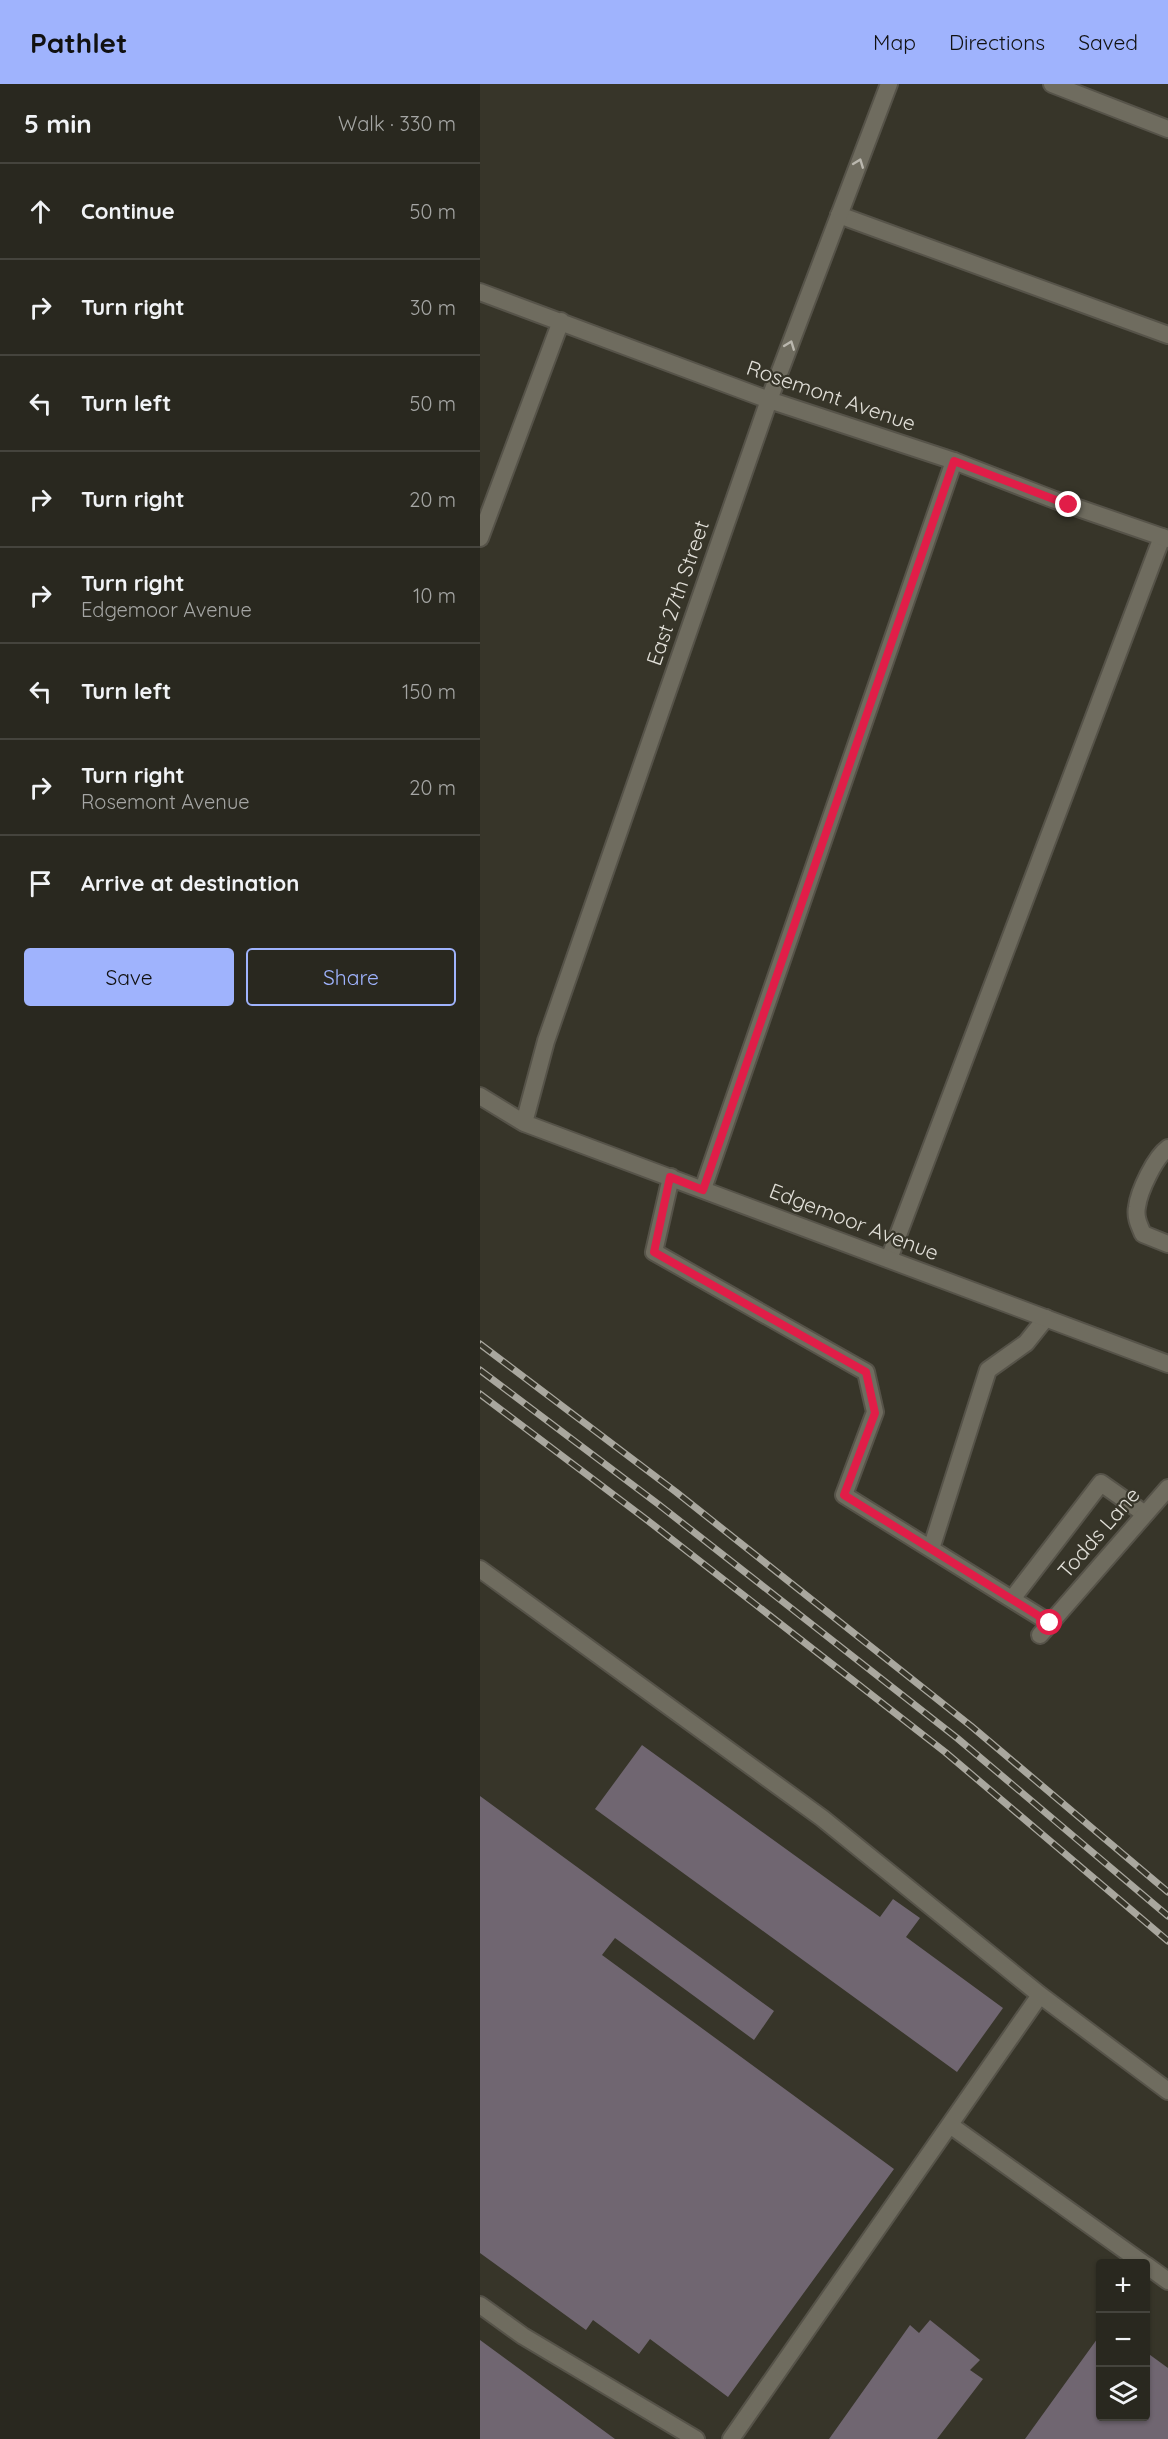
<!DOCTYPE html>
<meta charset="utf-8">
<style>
:root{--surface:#29281f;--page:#35342c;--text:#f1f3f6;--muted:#a5a6a4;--line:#45443d;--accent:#9fb3fd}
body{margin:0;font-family:Quicksand,sans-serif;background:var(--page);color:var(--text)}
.controls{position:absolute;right:18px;bottom:18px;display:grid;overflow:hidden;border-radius:6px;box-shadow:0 2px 4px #0004}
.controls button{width:54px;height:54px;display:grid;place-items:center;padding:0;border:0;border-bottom:2px solid var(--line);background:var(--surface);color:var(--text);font:30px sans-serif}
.stop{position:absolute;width:18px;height:18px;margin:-14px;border:4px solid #e11d48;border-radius:50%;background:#fff}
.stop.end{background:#e11d48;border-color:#fff;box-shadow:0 2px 6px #0008}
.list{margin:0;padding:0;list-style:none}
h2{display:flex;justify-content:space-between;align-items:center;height:78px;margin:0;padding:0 24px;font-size:26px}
h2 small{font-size:20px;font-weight:400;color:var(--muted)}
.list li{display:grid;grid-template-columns:39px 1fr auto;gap:18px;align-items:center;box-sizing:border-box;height:96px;padding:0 24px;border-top:2px solid var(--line)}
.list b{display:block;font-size:22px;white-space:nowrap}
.list p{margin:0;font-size:20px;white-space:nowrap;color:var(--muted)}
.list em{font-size:20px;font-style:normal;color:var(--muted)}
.actions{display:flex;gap:12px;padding:18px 24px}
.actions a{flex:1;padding:14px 0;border:2px solid var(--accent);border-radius:6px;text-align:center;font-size:21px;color:var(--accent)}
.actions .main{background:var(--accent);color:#111}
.icon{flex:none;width:33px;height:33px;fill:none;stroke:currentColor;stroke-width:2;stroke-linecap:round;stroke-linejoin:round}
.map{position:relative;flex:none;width:688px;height:2355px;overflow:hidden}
header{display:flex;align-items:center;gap:36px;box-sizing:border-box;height:84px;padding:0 30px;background:var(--accent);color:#111}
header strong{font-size:28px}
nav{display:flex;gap:33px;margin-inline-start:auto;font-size:21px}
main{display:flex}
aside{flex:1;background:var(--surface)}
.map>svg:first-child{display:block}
</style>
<header>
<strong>Pathlet</strong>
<nav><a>Map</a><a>Directions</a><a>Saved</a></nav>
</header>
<main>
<aside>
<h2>5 min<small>Walk · 330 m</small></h2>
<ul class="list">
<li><svg class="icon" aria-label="ahead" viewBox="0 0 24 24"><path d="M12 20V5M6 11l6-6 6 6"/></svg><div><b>Continue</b></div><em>50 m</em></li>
<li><svg class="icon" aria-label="right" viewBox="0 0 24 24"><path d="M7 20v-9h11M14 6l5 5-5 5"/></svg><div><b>Turn right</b></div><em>30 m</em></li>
<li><svg class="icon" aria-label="left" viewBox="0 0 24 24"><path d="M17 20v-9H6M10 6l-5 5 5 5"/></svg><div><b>Turn left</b></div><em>50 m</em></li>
<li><svg class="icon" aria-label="right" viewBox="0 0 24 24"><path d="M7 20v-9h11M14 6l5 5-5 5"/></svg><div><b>Turn right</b></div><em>20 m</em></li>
<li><svg class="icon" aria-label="right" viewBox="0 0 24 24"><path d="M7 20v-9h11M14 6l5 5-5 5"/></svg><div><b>Turn right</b><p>Edgemoor Avenue</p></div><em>10 m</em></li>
<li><svg class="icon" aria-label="left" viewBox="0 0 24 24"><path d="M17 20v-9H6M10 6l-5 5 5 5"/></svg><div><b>Turn left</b></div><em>150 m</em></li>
<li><svg class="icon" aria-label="right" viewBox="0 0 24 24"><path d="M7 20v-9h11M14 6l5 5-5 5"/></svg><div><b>Turn right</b><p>Rosemont Avenue</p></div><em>20 m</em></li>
<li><svg class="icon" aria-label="arrive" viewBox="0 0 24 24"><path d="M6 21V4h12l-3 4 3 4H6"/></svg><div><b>Arrive at destination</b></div></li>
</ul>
<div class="actions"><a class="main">Save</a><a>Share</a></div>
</aside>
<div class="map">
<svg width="688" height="2355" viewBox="0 0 688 2355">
<rect width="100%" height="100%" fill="#373529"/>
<path fill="#706671" d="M162 1661 400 1833 413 1815 440 1834 426 1853 523 1924 477 1988 115 1725Z
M0 1712 294 1927 274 1956 135 1854 122 1871 414 2085 248 2313 170 2255 159 2270 113 2236 106 2246 0 2169Z
M450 2236 500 2276 490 2286 503 2295 457 2355H349L430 2241 439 2249Z
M620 2251V2332H666V2268L688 2284V2355H545Z
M0 2256 135 2355H0Z"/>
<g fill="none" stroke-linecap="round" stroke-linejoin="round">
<defs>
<path id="service" d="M359 131 688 251
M688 1064C675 1073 659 1107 657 1123 655 1133 659 1141 663 1150L688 1160
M191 1093 174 1168 386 1288 395 1328 364 1411 570 1539
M223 1105 474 377
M409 1175 682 453
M451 1465 508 1286 546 1259 566 1234
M0 1485 342 1734 560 1911 688 2007
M532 1515 621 1399 665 1430
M470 2041 664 2180
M666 2181 688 2197
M0 2221 43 2252 216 2355
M251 2355 560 1911"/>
<path id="minor" d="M572 0 688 45
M0 208 289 316 474 377 575 416 688 455
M0 454 81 237
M0 1012 44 1039 688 1280
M44 1039 66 957 289 316 409 0
M560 1551 688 1404"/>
</defs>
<use href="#service" stroke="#565349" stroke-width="20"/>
<use href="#minor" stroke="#565349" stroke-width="20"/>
<use href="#service" stroke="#6f6c5f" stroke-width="16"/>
<use href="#minor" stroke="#6f6c5f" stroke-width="16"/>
<defs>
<path id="rail" d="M0 1260 196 1408 491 1642 688 1808
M0 1286 178 1420 477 1654 688 1832
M0 1310 167 1436 465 1668 688 1857"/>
</defs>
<use href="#rail" stroke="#a9a79e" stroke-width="7"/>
<use href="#rail" stroke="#373529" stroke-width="4.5" stroke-dasharray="14" stroke-linecap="butt"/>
</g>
<defs><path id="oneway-chevron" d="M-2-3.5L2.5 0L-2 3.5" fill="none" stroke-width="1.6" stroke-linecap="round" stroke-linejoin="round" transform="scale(1.5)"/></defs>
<g stroke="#bab7ae">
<use href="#oneway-chevron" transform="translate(379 79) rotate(-69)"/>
<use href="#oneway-chevron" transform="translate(310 261) rotate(-69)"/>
</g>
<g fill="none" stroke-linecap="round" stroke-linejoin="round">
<path stroke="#e11d48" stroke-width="8" d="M570 1539 364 1411 395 1329 386 1288 174 1168 190 1093 223 1106 474 377 589 421"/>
</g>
<g text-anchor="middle" stroke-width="4.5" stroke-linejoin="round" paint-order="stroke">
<g font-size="21" fill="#e2e0d9" stroke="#373529">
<text transform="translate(351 312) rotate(19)" y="7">Rosemont Avenue</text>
<text transform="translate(198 509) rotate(-71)" y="7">East 27th Street</text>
<text transform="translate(374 1138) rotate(21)" y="7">Edgemoor Avenue</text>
<text transform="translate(619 1449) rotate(-49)" y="7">Todds Lane</text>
</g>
</g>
</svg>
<div class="controls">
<button>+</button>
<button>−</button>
<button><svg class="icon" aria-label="layers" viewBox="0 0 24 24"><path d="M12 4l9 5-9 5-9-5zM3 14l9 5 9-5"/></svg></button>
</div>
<div class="stop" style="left:570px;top:1539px"></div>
<div class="stop end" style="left:589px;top:421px"></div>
</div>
</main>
